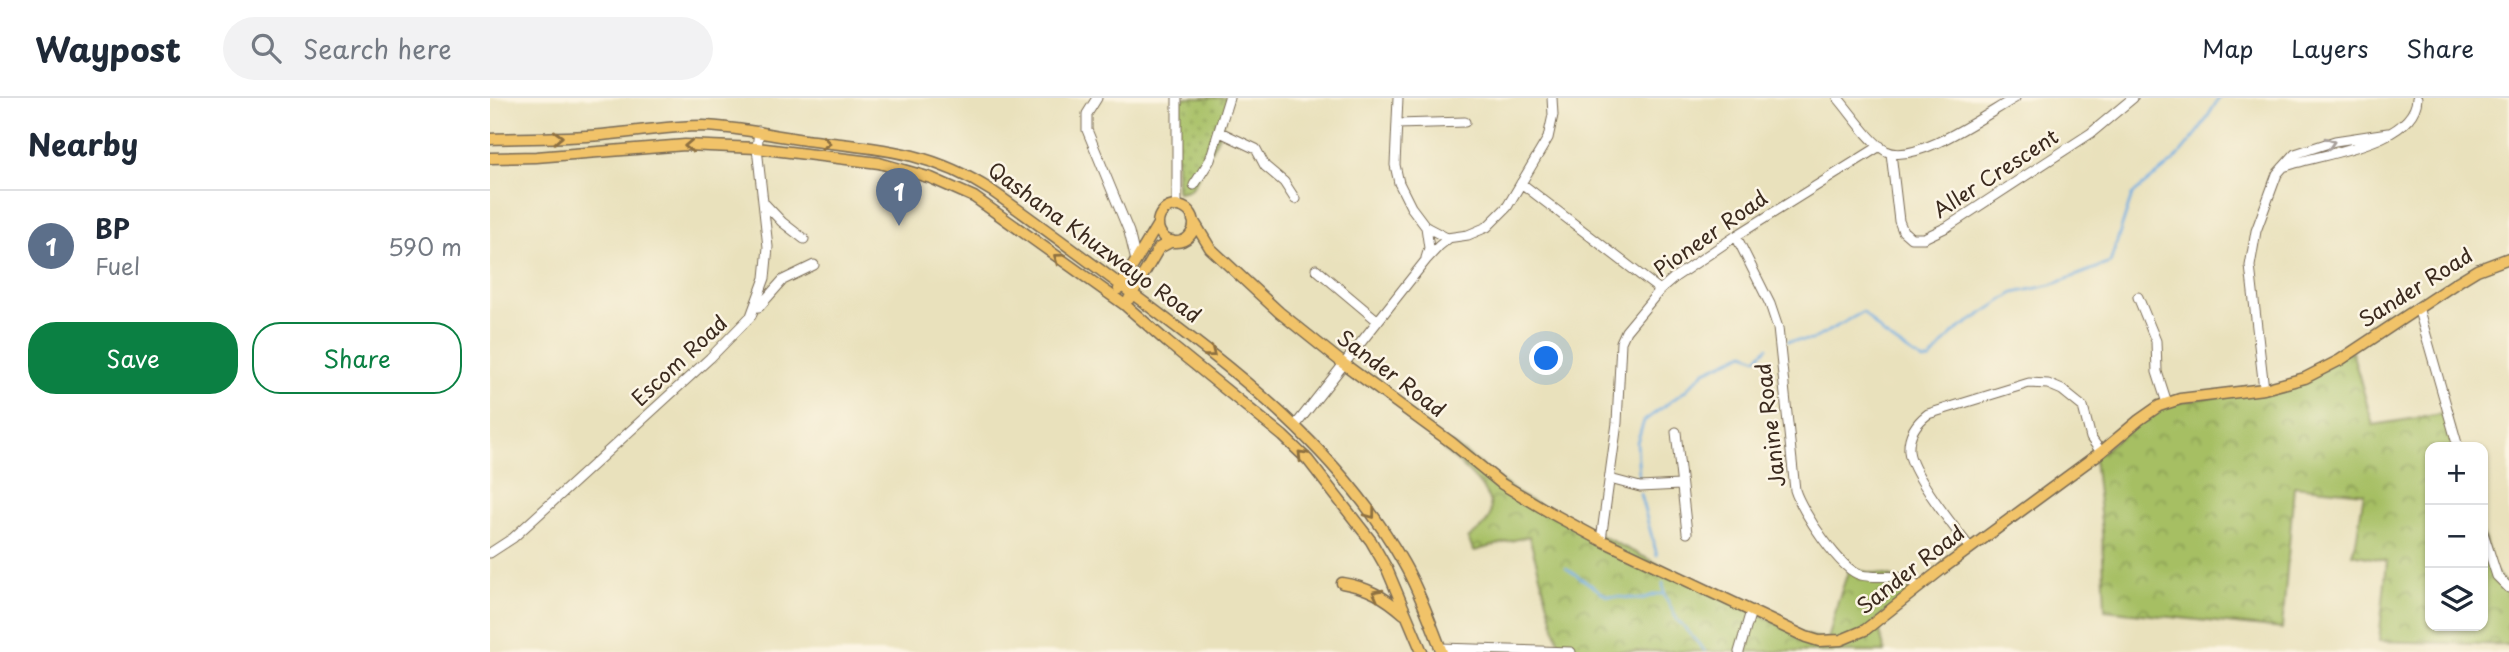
<!DOCTYPE html>
<meta charset="utf-8">
<style>
:root{--surface:#fff;--page:#f2f2f3;--text:#1f2937;--muted:#747a83;--line:#e0e1e3;--accent:#0b8043}
body{margin:0;font-family:"Playpen Sans",sans-serif;background:var(--page);color:var(--text)}
.controls{position:absolute;right:21px;bottom:21px;display:grid;overflow:hidden;border-radius:14px;box-shadow:0 2px 5px #0004}
.controls button{width:63px;height:63px;display:grid;place-items:center;padding:0;border:0;border-bottom:2px solid var(--line);background:var(--surface);color:var(--text);font:35px sans-serif}
.you{position:absolute;left:1057px;top:261px;width:24px;height:24px;margin:-18px;border:5px solid #fff;border-radius:50%;background:#1a73e8;box-shadow:0 0 0 10px #1a73e833}
.badge{display:grid;place-items:center;width:46px;height:46px;border-radius:50%;background:var(--accent);color:#fff;font-size:23px;font-weight:700}
.pin{position:absolute;translate:-50% -58px;filter:drop-shadow(0 2px 4px #0008)}
.pin::after{content:'';position:absolute;top:37px;width:24px;height:21px;background:inherit;clip-path:polygon(0 0,100% 0,50% 100%)}
.list{margin:0;padding:0;list-style:none}
h2{display:flex;justify-content:space-between;align-items:center;height:91px;margin:0;padding:0 28px;font-size:30px}
h2 small{font-size:23px;font-weight:400;color:var(--muted)}
.list li{display:grid;grid-template-columns:46px 1fr auto;gap:21px;align-items:center;box-sizing:border-box;height:112px;padding:0 28px;border-top:2px solid var(--line)}
.list b{display:block;font-size:26px;white-space:nowrap}
.list p{margin:0;font-size:23px;white-space:nowrap;color:var(--muted)}
.list em{font-size:23px;font-style:normal;color:var(--muted)}
.actions{display:flex;gap:14px;padding:21px 28px}
.actions a{flex:1;padding:16px 0;border:2px solid var(--accent);border-radius:28px;text-align:center;font-size:24px;color:var(--accent)}
.actions .main{background:var(--accent);color:#fff}
.icon{flex:none;width:38px;height:38px;fill:none;stroke:currentColor;stroke-width:2;stroke-linecap:round;stroke-linejoin:round}
.map{position:relative;flex:none;width:2019px;height:554px;overflow:hidden}
header{display:flex;align-items:center;gap:42px;box-sizing:border-box;height:98px;padding:0 35px;background:var(--surface);border-bottom:2px solid var(--line)}
header strong{font-size:33px}
nav{display:flex;gap:38px;margin-inline-start:auto;font-size:24px}
.search{width:490px;height:63px;background:var(--page);display:flex;align-items:center;gap:18px;box-sizing:border-box;padding:0 24px;border-radius:38px;color:var(--muted);font-size:26px}
main{display:flex}
aside{flex:1;background:var(--surface)}
.map>svg:first-child{display:block}
</style>
<header>
<strong>Waypost</strong>
<div class="search"><svg class="icon" aria-label="search" viewBox="0 0 24 24"><circle cx="10" cy="10" r="6"/><path d="M15 15l6 6"/></svg>Search here</div>
<nav><a>Map</a><a>Layers</a><a>Share</a></nav>
</header>
<main>
<aside>
<h2>Nearby<small></small></h2>
<ul class="list">
<li><span class="badge" style="background:#5c6f8a">1</span><div><b>BP</b><p>Fuel</p></div><em>590 m</em></li>
</ul>
<div class="actions"><a class="main">Save</a><a>Share</a></div>
</aside>
<div class="map">
<svg width="2019" height="554" viewBox="0 0 2019 554">
<defs>
<pattern id="grass-dots" width="8" height="8" patternUnits="userSpaceOnUse" patternTransform="scale(1.75)"><rect width="8" height="8" fill="#a6bf64"/><path d="M2 2h.1M6 6h.1" fill="none" stroke="#889b52" stroke-width="1.8" stroke-linecap="round"/></pattern>
<pattern id="park-crowns" width="20" height="18" patternUnits="userSpaceOnUse" patternTransform="scale(1.75)"><rect width="20" height="18" fill="#a6bf64"/><path d="M2 6a3 3 0 1 1 6 0M12 15a3 3 0 1 1 6 0" fill="none" stroke="#889b52"/></pattern>
</defs>
<rect width="100%" height="100%" fill="#fcf5e5"/>
<filter id="ink" filterUnits="userSpaceOnUse"><feTurbulence type="fractalNoise" baseFrequency=".0143" numOctaves="2"/><feDisplacementMap in="SourceGraphic" scale="14" xChannelSelector="R" yChannelSelector="G"/><feConvolveMatrix kernelMatrix="1 2 1 2 8 2 1 2 1" color-interpolation-filters="sRGB"/></filter>
<filter id="wash" filterUnits="userSpaceOnUse"><feTurbulence type="fractalNoise" baseFrequency=".00686" numOctaves="4" result="noise"/><feDisplacementMap in="SourceGraphic" scale="28" xChannelSelector="R" yChannelSelector="G"/><feGaussianBlur stdDeviation="1.57" result="paint"/><feColorMatrix in="noise" values="0 0 0 0 0 0 0 0 0 0 0 0 0 0 0 0 0 1.4 0 .05"/><feComposite in="paint" operator="in"/></filter>
<g filter="url(#wash)">
<rect width="100%" height="100%" fill="#e9e1bc"/>
<path fill="url(#grass-dots)" stroke="#707441" stroke-width="2" d="M686 0H739L730 35 704 87 699 92 687 94Z"/>
<path fill="url(#park-crowns)" stroke="#707441" stroke-width="2" d="M1862 253 1883 327 1958 315 1968 349H1940V528H1993V436L2003 470 2019 490V547L1889 543 1897 463 1862 456 1866 444 1874 395 1804 388 1792 531 1615 512 1612 433 1604 360 1668 308 1793 287Z
M962 345 1031 398 1307 535 1338 542 1348 503 1359 471 1400 478 1427 490 1387 522 1395 554 1071 553 1039 438 984 453 978 441C984 435 994 430 998 422 1012 397 969 366 954 352Z"/>
<g fill="none" stroke-linecap="round" stroke-linejoin="round">
<path stroke="#6face1" stroke-width="2.5" d="M1298 243 1322 242 1373 214 1394 237 1433 263 1440 262 1464 234 1524 195 1561 187 1620 165 1642 97 1685 62 1709 33 1729 0
M1149 382 1147 344 1154 323 1195 293 1215 273 1255 255 1267 260 1278 249
M1150 396 1167 457
M1076 470 1117 498 1152 501 1166 496H1174L1188 523 1215 553
M1173 485 1174 495"/>
</g>
</g>
<g filter="url(#ink)">
<g fill="none" stroke-linecap="round" stroke-linejoin="round">
<defs>
<path id="minor" d="M607 0 597 16V32L639 134 646 163
M687 0V108
M908 0 905 67 909 85 921 109 936 129 957 140 978 137 997 129 1017 109 1058 40 1063 17 1062 0
M1348 0C1361 15 1380 44 1396 53 1425 68 1498 15 1525 0
M907 26 975 24
M730 34 766 51 775 68 794 84 805 101
M1401 55 1409 123 1413 133 1421 140H1434L1457 129 1601 35 1643 0
M1793 69C1827 56 1925 47 1927 0
M1031 85 1170 192
M704 87 720 62 739 0
M275 106 292 124 314 141
M1246 138 1280 206 1288 230 1305 392C1311 412 1351 473 1371 477 1392 482 1412 472 1428 490
M936 160 939 150 936 129
M826 171 888 223
M1648 199 1666 243 1667 274 1677 305
M269 209 293 182 324 167
M1928 209 1968 349
M1774 291 1760 168 1766 133 1787 76 1805 56 1845 43 1898 35
M805 328 936 162 949 148 959 140
M1186 334 1197 435
M1120 381 1150 389 1190 387
M1993 435 2007 478 2019 490
M1111 442 1127 325 1131 244 1136 233 1170 192 1185 179 1246 138 1390 48
M1480 450C1465 430 1421 376 1419 353 1418 337 1426 325 1438 316L1539 285 1558 286 1572 292 1593 309 1601 340 1611 354
M0 455 23 440 220 260 261 218 275 180 278 149 267 50 269 33
M950 550 1081 554
M1249 554 1261 513"/>
<path id="major" d="M0 41C37 40 75 40 112 37 146 34 179 28 213 28 251 29 287 39 324 43 393 51 442 54 502 93 550 127 597 162 644 197 746 273 851 353 914 466 930 494 940 524 952 554
M0 60 46 59 195 47 267 50 389 65 441 80 484 99 635 207 677 244 793 338 818 362 881 443 897 471 932 554
M668 126a18 18 0 1 1 36 0a18 18 0 1 1-36 0Z
M703 122 720 150 789 214 854 266 962 345 1012 386 1061 415 1111 442 1316 539 1329 543 1351 542 1375 532 1452 471 1611 354 1649 322 1669 308 1690 301 1774 291 1815 280 1850 262 1969 183 1987 172 2019 160
M629 191 668 126
M639 201 669 150 682 143
M852 485C877 489 895 499 914 516"/>
</defs>
<use href="#minor" stroke="#786a55" stroke-width="11"/>
<use href="#major" stroke="#786a55" stroke-width="13"/>
<use href="#minor" stroke="#fff" stroke-width="9"/>
<use href="#major" stroke="#f1c369" stroke-width="10"/>
</g>
<defs><path id="oneway-chevron" d="M-2-3.5L2.5 0L-2 3.5" fill="none" stroke-width="1.6" stroke-linecap="round" stroke-linejoin="round" transform="scale(1.75)"/></defs>
<g stroke="#8d6f40">
<use href="#oneway-chevron" transform="translate(68 39) rotate(-2)"/>
<use href="#oneway-chevron" transform="translate(336 45) rotate(6)"/>
<use href="#oneway-chevron" transform="translate(199 48) rotate(178)"/>
<use href="#oneway-chevron" transform="translate(568 160) rotate(-144)"/>
<use href="#oneway-chevron" transform="translate(721 255) rotate(38)"/>
<use href="#oneway-chevron" transform="translate(812 357) rotate(-134)"/>
<use href="#oneway-chevron" transform="translate(881 416) rotate(53)"/>
<use href="#oneway-chevron" transform="translate(887 496) rotate(-152)"/>
</g>
<use stroke="#a79f9a" href="#oneway-chevron" transform="translate(1840 45) rotate(-16)"/>
</g>
<g text-anchor="middle" stroke-width="5" stroke-linejoin="round" paint-order="stroke">
<g font-size="21" fill="#3b2a1e" stroke="#fcf5e5">
<text transform="translate(1506 76) rotate(-33)" y="7">Aller Crescent</text>
<text transform="translate(1221 136) rotate(-35)" y="7">Pioneer Road</text>
<text transform="translate(604 145) rotate(36)" y="7">Qashana Khuzwayo Road</text>
<text transform="translate(1926 190) rotate(-32)" y="7">Sander Road</text>
<text transform="translate(190 263) rotate(-43)" y="7">Escom Road</text>
<text transform="translate(901 276) rotate(37)" y="7">Sander Road</text>
<text transform="translate(1281 327) rotate(-97)" y="7">Janine Road</text>
<text transform="translate(1421 472) rotate(-38)" y="7">Sander Road</text>
</g>
</g>
</svg>
<div class="controls">
<button>+</button>
<button>−</button>
<button><svg class="icon" aria-label="layers" viewBox="0 0 24 24"><path d="M12 4l9 5-9 5-9-5zM3 14l9 5 9-5"/></svg></button>
</div>
<div class="you"></div>
<div class="pin badge" style="left:409px;top:128px;background:#5c6f8a">1</div>
</div>
</main>
